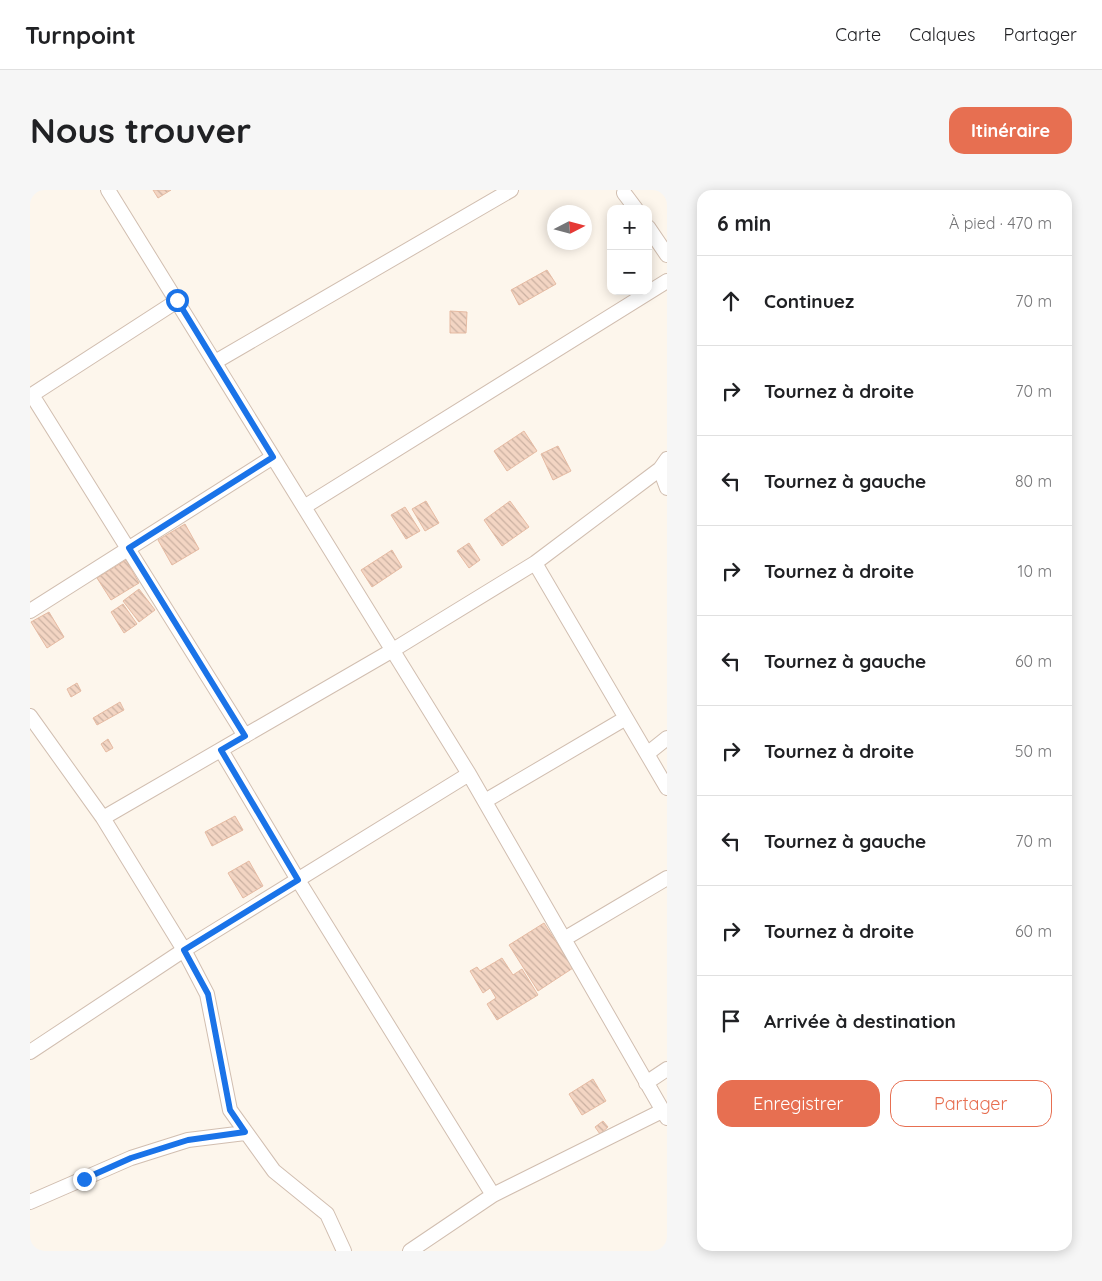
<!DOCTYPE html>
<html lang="fr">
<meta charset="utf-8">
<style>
:root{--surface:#fff;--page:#f6f6f6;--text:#202124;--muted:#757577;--line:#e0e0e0;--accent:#e76f51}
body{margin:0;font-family:Quicksand,sans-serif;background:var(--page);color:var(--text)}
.controls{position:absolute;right:15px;top:15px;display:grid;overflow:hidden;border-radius:10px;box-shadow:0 2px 12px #0003}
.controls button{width:45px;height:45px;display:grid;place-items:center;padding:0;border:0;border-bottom:1px solid var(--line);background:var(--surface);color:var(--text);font:25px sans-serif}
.compass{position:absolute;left:517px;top:15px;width:45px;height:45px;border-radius:50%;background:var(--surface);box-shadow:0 2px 12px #0003;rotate:84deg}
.stop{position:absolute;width:15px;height:15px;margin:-11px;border:4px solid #1a73e8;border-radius:50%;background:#fff}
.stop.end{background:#1a73e8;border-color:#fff;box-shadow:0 1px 5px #0008}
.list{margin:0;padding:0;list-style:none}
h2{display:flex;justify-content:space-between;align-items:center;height:65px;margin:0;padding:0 20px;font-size:21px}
h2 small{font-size:16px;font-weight:400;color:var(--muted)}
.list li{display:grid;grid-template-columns:32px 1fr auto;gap:15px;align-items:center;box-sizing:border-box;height:90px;padding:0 20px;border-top:1px solid var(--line)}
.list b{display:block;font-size:19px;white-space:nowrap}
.list em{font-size:16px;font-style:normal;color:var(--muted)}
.actions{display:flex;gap:10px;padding:15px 20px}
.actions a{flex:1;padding:11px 0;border:1px solid var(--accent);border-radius:15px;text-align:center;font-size:18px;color:var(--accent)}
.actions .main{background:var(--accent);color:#fff}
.icon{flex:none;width:28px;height:28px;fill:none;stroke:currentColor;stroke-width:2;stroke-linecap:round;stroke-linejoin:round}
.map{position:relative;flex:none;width:637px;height:1061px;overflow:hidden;border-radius:15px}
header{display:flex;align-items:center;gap:30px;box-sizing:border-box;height:70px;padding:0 25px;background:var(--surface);border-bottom:1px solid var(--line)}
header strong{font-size:24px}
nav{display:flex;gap:28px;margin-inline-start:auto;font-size:18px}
.intro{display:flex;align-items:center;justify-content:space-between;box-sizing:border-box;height:120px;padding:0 30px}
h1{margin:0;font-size:35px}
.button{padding:12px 22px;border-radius:15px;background:var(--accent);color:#fff;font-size:18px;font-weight:700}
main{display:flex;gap:30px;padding:0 30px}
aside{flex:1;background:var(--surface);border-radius:15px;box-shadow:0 2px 12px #0003}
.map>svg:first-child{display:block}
</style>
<header>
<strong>Turnpoint</strong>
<nav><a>Carte</a><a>Calques</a><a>Partager</a></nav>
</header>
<div class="intro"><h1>Nous trouver</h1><a class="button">Itinéraire</a></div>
<main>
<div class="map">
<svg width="637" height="1061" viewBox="0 0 637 1061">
<defs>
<pattern id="building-back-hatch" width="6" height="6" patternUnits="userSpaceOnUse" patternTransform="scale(1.25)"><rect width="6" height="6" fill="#f3d5c3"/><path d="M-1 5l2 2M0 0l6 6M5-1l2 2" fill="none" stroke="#cab0a1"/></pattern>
</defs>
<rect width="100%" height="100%" fill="#fdf6ec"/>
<path fill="url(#building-back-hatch)" stroke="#e6bba3" d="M123 0H141L128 8Z
M517 80 526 94 489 115 481 100Z
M420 121 437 122 436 143H420Z
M494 241 507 261 477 281 464 261Z
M528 256 541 281 523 290 511 264Z
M396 311 409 333 395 341 382 319Z
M480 311 499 337 472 356 454 330Z
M375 317 390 341 376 349 361 325Z
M155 334 169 359 142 375 128 350Z
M439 353 450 370 439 378 427 361Z
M362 360 372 377 342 397 331 380Z
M96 370 109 393 81 410 67 388Z
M109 399 125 420 109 432 93 411Z
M93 414 107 434 94 443 81 422Z
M19 422 34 447 17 458 1 432Z
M47 493 51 501 41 507 37 499Z
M90 512 94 520 67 535 63 528Z
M78 549 83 558 76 562 71 554Z
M205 626 213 640 182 656 175 642Z
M219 671 233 696 213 708 198 683Z
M514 733 543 778 508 801 479 755Z
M472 768 483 785 492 779 508 805 467 830 457 814 466 808 460 798 453 803 440 781 447 777 450 781Z
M563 889 576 911 552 925 539 904Z
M573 931 578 937 570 944 565 937Z"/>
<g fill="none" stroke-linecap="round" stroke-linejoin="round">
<defs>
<path id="street" d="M78 0 439 584 637 928
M594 3 606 19
M618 37 637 65
M185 172 481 0
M2 205 215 546
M0 206 147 111
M630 279 637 298
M274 317 637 91
M505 373 637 598
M0 421 243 267
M0 526 73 628 154 760 177 804 200 920 244 981 297 1024 314 1061
M191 560 268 690 463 1005
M617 564 637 548
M455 611 596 528
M73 628 363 460 505 373 630 279 637 269
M534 749 637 688
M0 862 154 760 439 584
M616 893 637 879
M0 1012 101 968 158 950 215 943
M380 1061 463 1005 632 921"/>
</defs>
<use href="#street" stroke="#d1beb0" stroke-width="16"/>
<use href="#street" stroke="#fff" stroke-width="14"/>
</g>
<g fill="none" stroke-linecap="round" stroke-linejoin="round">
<path stroke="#1a73e8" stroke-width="6" d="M54 989 101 968 158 950 215 942 200 920 178 804 154 760 268 690 191 560 215 546 99 358 243 267 147 110"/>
</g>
</svg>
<div class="controls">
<button>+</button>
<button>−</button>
</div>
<svg class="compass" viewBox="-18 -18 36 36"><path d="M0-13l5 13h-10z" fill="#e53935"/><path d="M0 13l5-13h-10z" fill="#757577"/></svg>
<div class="stop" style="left:147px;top:110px"></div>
<div class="stop end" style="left:54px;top:989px"></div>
</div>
<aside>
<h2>6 min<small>À pied · 470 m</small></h2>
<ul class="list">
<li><svg class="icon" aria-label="ahead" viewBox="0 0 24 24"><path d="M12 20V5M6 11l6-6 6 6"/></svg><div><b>Continuez</b></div><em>70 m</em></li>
<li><svg class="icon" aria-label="right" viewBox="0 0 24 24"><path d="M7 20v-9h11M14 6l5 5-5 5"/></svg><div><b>Tournez à droite</b></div><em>70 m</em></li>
<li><svg class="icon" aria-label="left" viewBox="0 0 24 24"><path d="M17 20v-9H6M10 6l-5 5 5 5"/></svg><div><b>Tournez à gauche</b></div><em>80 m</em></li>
<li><svg class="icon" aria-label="right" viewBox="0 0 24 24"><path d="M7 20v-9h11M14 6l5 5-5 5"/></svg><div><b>Tournez à droite</b></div><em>10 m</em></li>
<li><svg class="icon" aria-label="left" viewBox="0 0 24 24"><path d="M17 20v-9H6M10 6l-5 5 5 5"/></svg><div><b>Tournez à gauche</b></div><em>60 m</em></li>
<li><svg class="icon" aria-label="right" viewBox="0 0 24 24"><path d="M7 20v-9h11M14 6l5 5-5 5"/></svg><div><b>Tournez à droite</b></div><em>50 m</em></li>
<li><svg class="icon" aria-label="left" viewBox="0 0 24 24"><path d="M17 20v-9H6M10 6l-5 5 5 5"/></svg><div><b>Tournez à gauche</b></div><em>70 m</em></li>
<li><svg class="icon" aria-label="right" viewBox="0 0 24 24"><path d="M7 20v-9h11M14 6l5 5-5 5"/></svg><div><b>Tournez à droite</b></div><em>60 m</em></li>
<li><svg class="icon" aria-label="arrive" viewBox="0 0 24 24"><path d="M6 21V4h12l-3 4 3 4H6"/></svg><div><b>Arrivée à destination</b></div></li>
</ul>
<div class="actions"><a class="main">Enregistrer</a><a>Partager</a></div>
</aside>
</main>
